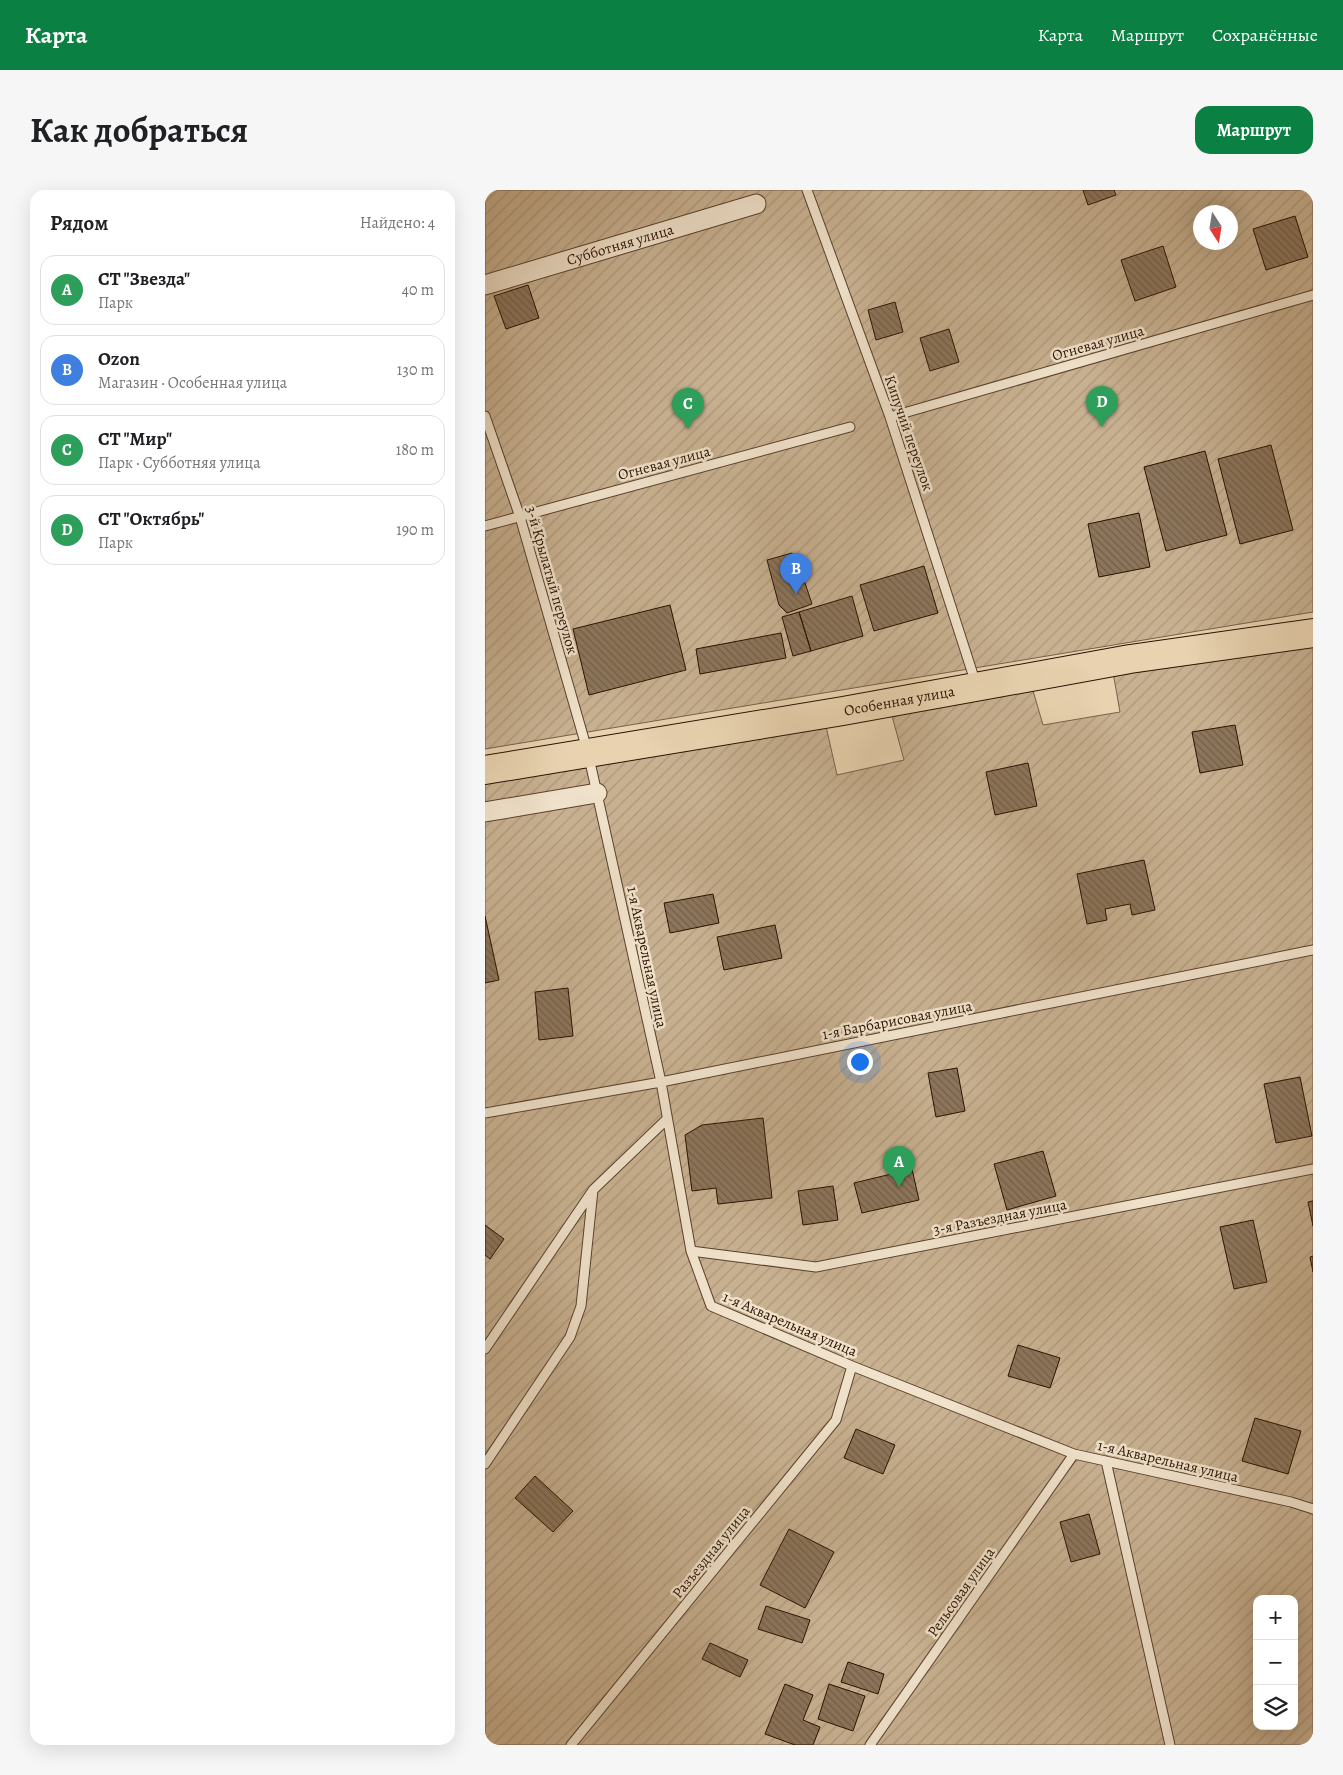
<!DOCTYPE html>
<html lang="ru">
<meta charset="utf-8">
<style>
:root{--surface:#fff;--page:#f6f6f6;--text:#202124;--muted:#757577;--line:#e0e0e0;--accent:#0b8043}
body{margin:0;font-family:Alegreya,serif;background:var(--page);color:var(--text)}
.controls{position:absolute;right:15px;bottom:15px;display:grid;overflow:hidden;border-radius:10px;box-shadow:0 5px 20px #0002}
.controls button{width:45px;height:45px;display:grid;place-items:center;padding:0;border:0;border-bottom:1px solid var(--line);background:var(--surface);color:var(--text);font:25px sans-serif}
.compass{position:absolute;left:708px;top:15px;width:45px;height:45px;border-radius:50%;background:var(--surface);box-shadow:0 5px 20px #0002;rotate:168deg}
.you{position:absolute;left:374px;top:871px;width:18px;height:18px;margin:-12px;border:4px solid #fff;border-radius:50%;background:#1a73e8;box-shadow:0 0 0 8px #1a73e833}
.badge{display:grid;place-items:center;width:32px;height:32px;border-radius:50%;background:var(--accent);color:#fff;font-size:16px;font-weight:700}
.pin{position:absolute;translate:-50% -41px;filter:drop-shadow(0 1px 2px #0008)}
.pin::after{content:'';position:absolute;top:26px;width:18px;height:15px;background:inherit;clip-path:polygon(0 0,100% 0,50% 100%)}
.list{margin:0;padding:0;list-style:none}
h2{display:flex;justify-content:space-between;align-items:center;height:65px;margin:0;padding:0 20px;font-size:21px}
h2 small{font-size:16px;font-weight:400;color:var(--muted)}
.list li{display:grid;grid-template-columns:32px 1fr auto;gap:15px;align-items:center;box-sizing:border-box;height:70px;margin:0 10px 10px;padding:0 10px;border:1px solid var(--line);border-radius:15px}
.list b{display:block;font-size:19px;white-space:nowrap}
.list p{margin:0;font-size:16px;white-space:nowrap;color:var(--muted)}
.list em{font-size:16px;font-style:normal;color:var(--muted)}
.icon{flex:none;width:28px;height:28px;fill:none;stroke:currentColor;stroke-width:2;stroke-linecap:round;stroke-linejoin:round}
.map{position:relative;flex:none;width:828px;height:1555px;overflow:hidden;border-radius:15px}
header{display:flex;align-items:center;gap:30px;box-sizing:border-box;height:70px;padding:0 25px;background:var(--accent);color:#fff}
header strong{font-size:24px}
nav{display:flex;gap:28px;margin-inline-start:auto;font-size:18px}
.intro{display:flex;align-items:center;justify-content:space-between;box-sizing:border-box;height:120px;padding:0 30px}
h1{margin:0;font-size:35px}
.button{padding:12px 22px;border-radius:15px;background:var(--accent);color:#fff;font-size:18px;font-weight:700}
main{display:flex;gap:30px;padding:0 30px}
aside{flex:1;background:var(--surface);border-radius:15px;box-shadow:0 5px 20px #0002}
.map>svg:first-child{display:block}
</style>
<header>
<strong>Карта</strong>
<nav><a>Карта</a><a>Маршрут</a><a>Сохранённые</a></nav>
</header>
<div class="intro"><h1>Как добраться</h1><a class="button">Маршрут</a></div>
<main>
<aside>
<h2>Рядом<small>Найдено: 4</small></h2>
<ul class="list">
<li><span class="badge" style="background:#2e9e5b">A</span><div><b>СТ &quot;Звезда&quot;</b><p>Парк</p></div><em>40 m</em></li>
<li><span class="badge" style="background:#3f7fe0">B</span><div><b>Ozon</b><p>Магазин · Особенная улица</p></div><em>130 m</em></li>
<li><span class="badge" style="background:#2e9e5b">C</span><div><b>СТ &quot;Мир&quot;</b><p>Парк · Субботняя улица</p></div><em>180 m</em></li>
<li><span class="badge" style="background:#2e9e5b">D</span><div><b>СТ &quot;Октябрь&quot;</b><p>Парк</p></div><em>190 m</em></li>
</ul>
</aside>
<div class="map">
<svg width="828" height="1555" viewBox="0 0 828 1555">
<defs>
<pattern id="garden-furrows" width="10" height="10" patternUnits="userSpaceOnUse" patternTransform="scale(1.25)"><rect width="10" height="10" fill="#c8b191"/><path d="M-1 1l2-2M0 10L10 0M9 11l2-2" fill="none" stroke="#ac977b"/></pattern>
<pattern id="building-back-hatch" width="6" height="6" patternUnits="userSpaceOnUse" patternTransform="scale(1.25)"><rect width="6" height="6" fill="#8c755b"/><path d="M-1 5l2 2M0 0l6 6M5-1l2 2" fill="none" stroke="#725f49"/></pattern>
</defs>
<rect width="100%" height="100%" fill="#e8d2af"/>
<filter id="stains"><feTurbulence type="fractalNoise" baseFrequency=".004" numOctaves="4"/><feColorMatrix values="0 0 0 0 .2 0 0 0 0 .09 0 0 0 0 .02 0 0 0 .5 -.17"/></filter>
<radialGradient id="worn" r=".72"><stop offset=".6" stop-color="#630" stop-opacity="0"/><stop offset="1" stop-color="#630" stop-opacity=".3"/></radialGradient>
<path fill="url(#garden-furrows)" stroke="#786149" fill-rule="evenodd" d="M0 0H828V422L0 559ZM716 22H746V52H716Z
M828 443V1555H0V582L338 523 352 585 419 570 401 504 544 487 558 535 635 522 626 471ZM772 1409H809V1536H772Z"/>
<path fill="url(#building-back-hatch)" stroke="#291101" d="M598 0H629L631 5 603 15Z
M810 26 823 67 781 80 768 39Z
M678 56 691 97 650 111 636 70Z
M43 95 54 128 21 139 9 106Z
M410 112 418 142 391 150 383 120Z
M464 139 474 172 445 181 435 148Z
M786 255 808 340 755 354 733 269Z
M720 261 742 345 681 361 659 277Z
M654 323 665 377 614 387 603 334Z
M307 363 311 366 327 414 302 423 294 415 282 370Z
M439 376 453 423 389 441 375 395Z
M367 406 378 446 326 461 314 422Z
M185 415 201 480 104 505 88 439Z
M314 422 326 461 308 466 297 427Z
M296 443 301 468 215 484 211 459Z
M750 535 758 575 715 583 707 542Z
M543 573 552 616 510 625 501 582Z
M659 670 670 720 647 725 645 714 620 719 622 730 602 734 592 684Z
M228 704 234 733 185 743 179 713Z
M0 726 14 790 0 793Z
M290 735 297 768 239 780 232 747Z
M83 798 88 846 54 850 50 802Z
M472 878 480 921 451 927 443 883Z
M815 887 827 946 791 953 779 894Z
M278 928 287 1008 233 1014 231 998 207 1001 200 945 217 935Z
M558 961 571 1006 522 1020 509 974Z
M427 979 434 1010 377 1023 369 993Z
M348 996 353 1030 318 1035 313 1001Z
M828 1011V1036L823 1012Z
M768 1030 782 1092 749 1099 735 1037Z
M0 1035 19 1049 5 1069 0 1065Z
M828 1066V1082L825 1067Z
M533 1155 575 1168 565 1198 523 1186Z
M770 1228 816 1241 803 1284 757 1271Z
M371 1239 410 1255 398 1284 359 1268Z
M50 1286 88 1321 68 1342 30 1308Z
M604 1324 615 1364 586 1372 575 1332Z
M304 1339 349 1362 320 1418 275 1395Z
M281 1416 325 1430 317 1453 273 1439Z
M225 1453 263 1470 255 1487 217 1469Z
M363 1472 399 1484 393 1504 356 1492Z
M300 1494 328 1505 318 1530 335 1537 328 1555H310L280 1544Z
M344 1494 380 1506 368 1541 333 1529Z"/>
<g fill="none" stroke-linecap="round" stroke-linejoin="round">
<defs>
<path id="lane" d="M322 0 405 227 491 494
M0 226 35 327 103 563 176 892 206 1061 226 1116 367 1176 589 1264 806 1312 828 1319
M405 227 828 105
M0 336 365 237
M0 923 176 892 828 760
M206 1061 331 1077 828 979
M0 1159 108 1000 182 929
M621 1271 685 1555
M0 1274 85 1147 96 1116 108 1000
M86 1555 351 1230 367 1176
M385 1555 589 1264"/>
<g id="street">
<path id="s1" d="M0 95 271 14"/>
<path d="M0 622 112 603"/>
</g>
<g id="primary">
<path id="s2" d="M0 580 358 521 645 469 828 443"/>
</g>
</defs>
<use href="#lane" stroke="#59412c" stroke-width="11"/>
<use href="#street" stroke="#59412c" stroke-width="21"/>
<use href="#primary" stroke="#291101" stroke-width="30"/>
<use href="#lane" stroke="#f0e2cb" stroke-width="9"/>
<use href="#street" stroke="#f0e2cb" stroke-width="19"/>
<use href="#primary" stroke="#e8d2af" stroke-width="28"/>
</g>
<g text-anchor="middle" stroke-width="5" stroke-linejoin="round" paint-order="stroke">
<g font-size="15" fill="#291101" stroke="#f0e2cb">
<text dy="5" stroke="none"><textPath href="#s1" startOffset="141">Субботняя улица</textPath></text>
<text transform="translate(613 153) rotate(-16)" y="5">Огневая улица</text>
<text transform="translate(424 243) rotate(71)" y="5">Кипучий переулок</text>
<text transform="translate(179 273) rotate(-15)" y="5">Огневая улица</text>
<text transform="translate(67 390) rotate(74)" y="5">3-й Крылатый переулок</text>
<text dy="5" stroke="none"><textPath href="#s2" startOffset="420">Особенная улица</textPath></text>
<text transform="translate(162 767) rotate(78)" y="5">1-я Акварельная улица</text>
<text transform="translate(412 830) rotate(-11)" y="5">1-я Барбарисовая улица</text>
<text transform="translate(515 1027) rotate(-11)" y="5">3-я Разъездная улица</text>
<text transform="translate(305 1134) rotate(23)" y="5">1-я Акварельная улица</text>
<text transform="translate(683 1271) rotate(13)" y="5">1-я Акварельная улица</text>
<text transform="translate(226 1362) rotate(-51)" y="5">Разъездная улица</text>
<text transform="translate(476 1402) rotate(-55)" y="5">Рельсовая улица</text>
</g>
</g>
<rect width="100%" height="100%" filter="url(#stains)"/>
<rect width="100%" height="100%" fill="url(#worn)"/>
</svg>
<div class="controls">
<button>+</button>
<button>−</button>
<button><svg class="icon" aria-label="layers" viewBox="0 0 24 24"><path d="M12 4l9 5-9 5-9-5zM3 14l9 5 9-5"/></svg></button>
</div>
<svg class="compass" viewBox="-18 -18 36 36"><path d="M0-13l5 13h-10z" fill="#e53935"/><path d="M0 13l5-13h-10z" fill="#757577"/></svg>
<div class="you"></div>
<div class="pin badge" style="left:414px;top:997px;background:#2e9e5b">A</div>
<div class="pin badge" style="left:311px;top:404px;background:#3f7fe0">B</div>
<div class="pin badge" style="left:203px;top:239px;background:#2e9e5b">C</div>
<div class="pin badge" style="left:617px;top:237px;background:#2e9e5b">D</div>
</div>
</main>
